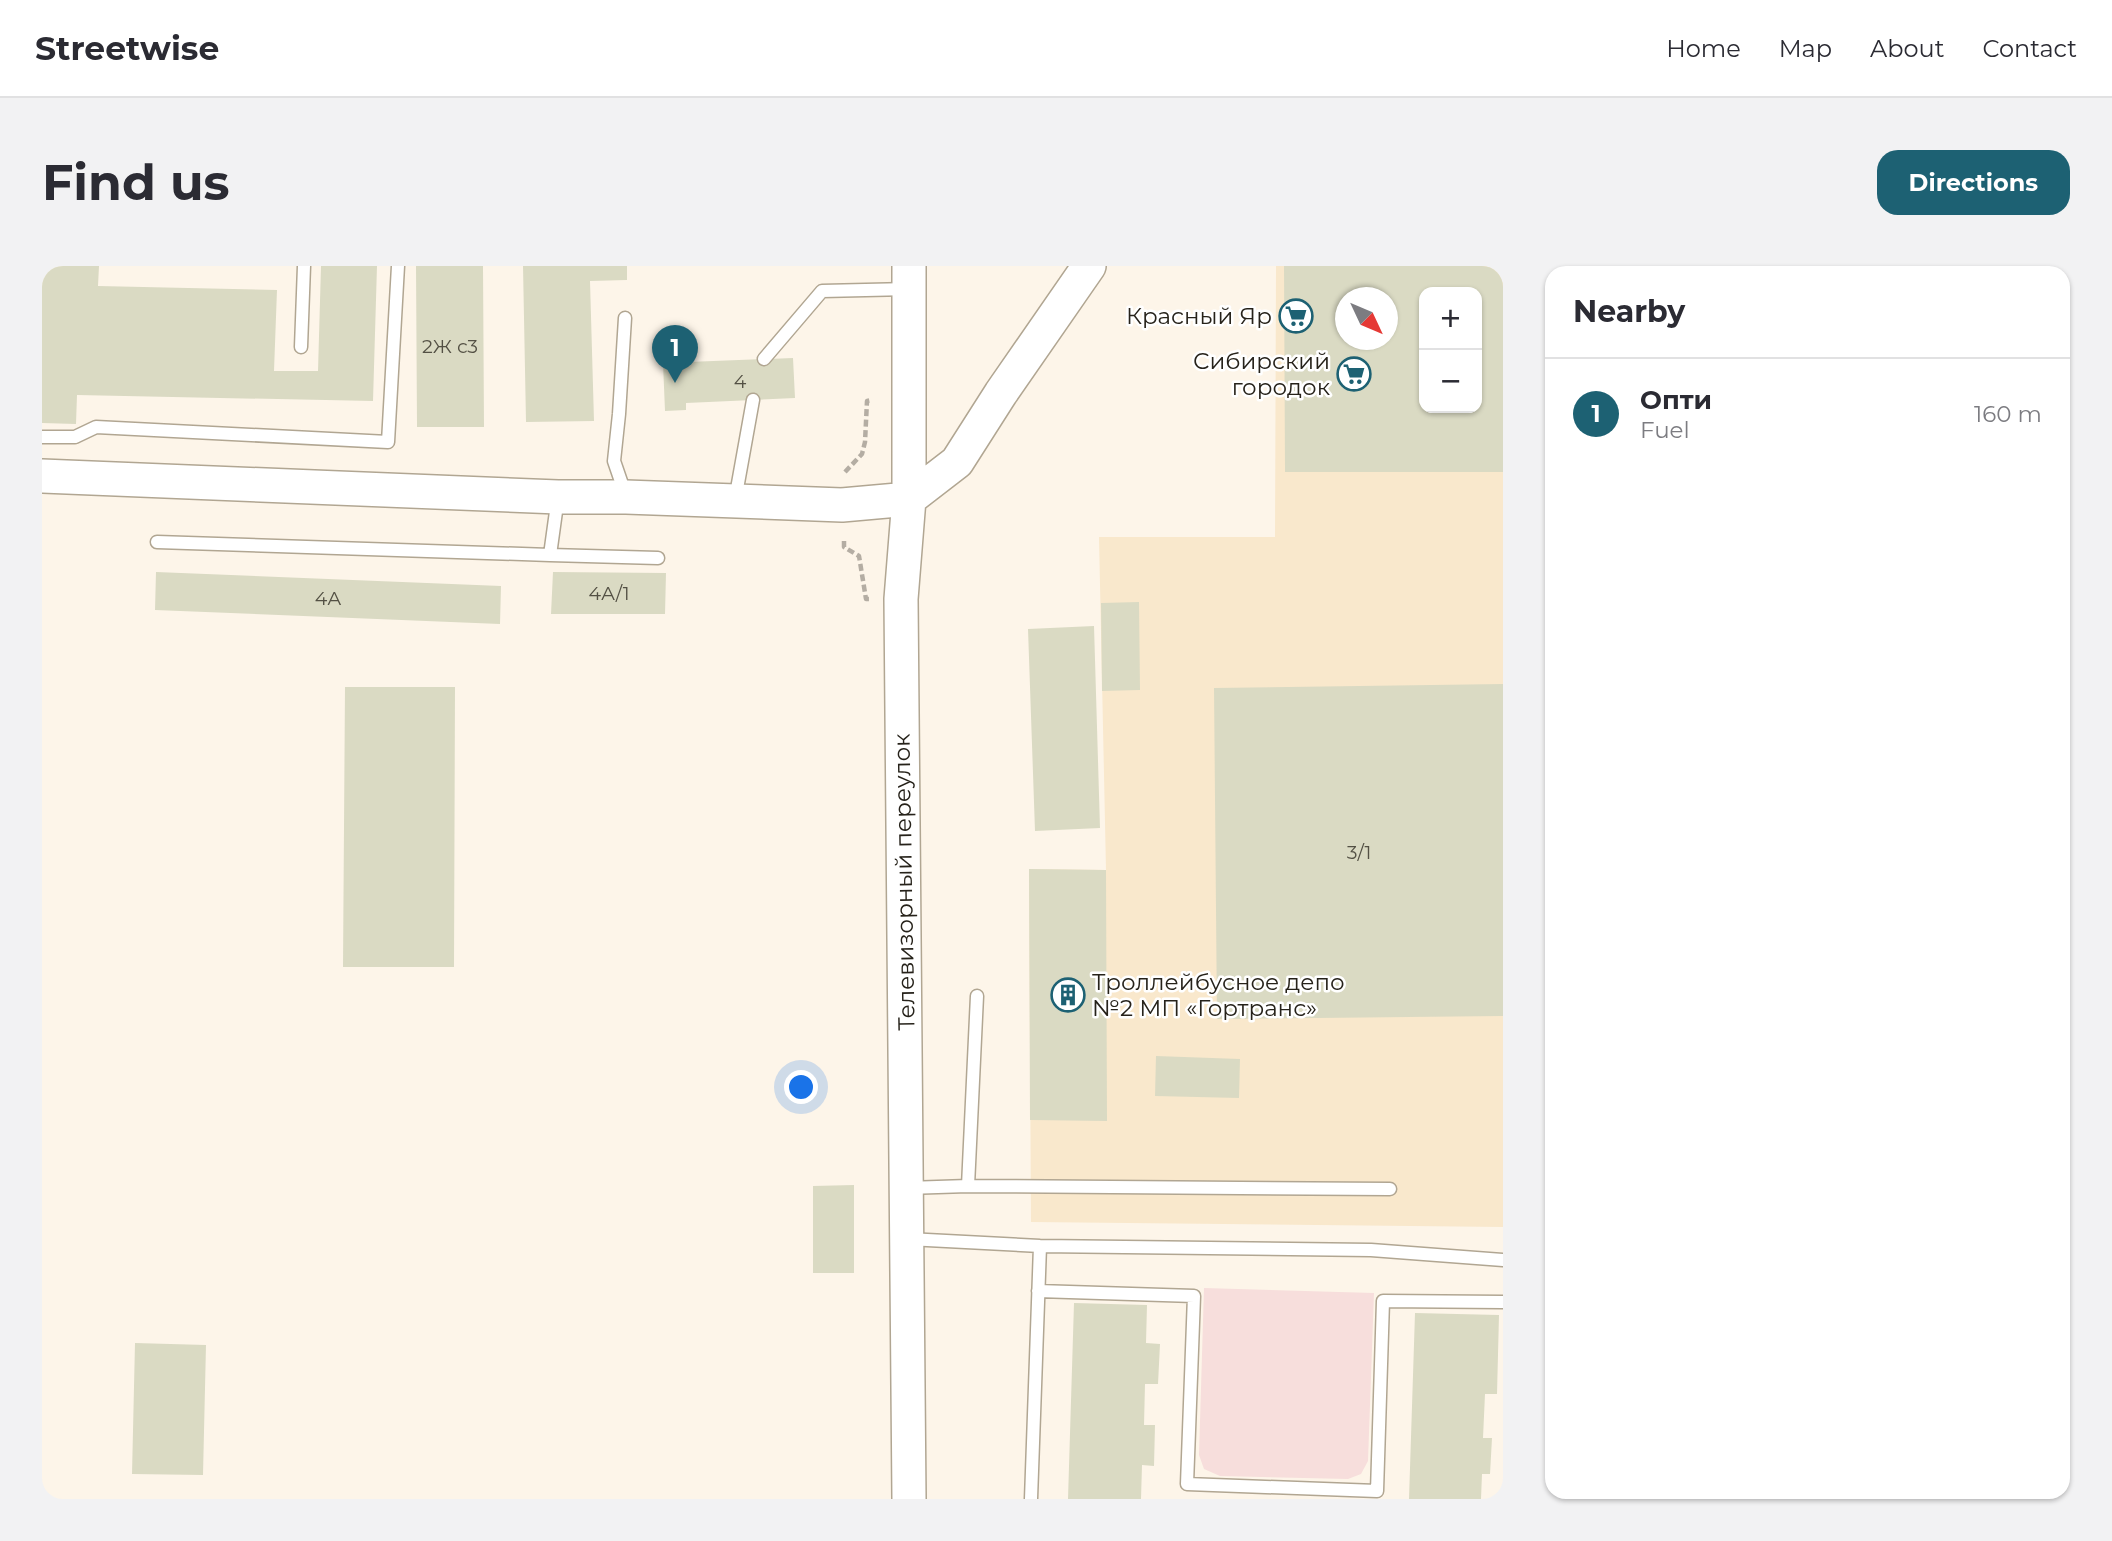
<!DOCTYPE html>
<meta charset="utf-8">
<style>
:root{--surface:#fff;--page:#f2f2f3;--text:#2b2b33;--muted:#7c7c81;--line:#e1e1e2;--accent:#1d6173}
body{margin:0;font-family:Montserrat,sans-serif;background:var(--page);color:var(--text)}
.controls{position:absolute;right:21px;top:21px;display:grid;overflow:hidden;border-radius:14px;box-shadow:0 2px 5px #0004}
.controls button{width:63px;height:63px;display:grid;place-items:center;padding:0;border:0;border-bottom:2px solid var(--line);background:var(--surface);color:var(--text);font:35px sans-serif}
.compass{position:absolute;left:1293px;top:21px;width:63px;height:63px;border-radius:50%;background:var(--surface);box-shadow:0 2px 5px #0004;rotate:134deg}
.you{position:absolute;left:760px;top:822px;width:24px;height:24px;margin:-18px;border:5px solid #fff;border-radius:50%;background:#1a73e8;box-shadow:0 0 0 10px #1a73e833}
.badge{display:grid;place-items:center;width:46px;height:46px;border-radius:50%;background:var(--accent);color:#fff;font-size:23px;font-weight:700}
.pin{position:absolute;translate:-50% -58px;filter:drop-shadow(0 2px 4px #0008)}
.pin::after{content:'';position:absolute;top:37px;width:24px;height:21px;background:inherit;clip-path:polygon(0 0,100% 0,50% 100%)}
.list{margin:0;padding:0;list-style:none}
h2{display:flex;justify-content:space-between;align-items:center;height:91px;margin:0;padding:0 28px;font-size:30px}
h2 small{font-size:23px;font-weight:400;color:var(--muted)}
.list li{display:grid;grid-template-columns:46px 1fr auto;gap:21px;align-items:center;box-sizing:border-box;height:112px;padding:0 28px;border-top:2px solid var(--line)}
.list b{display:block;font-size:26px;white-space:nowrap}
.list p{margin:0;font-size:23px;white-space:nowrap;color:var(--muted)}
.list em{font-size:23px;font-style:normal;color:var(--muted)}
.map{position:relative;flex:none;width:1461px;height:1233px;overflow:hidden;border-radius:21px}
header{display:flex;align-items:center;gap:42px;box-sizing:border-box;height:98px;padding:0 35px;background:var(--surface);border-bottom:2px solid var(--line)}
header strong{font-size:33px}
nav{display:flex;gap:38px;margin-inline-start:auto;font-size:24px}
.intro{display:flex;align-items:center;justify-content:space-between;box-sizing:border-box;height:168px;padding:0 42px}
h1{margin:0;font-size:49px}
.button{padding:18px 32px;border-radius:21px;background:var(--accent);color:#fff;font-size:24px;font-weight:700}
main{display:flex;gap:42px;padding:0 42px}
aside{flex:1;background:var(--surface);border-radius:21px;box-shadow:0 2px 5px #0004}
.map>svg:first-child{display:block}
</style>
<header>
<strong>Streetwise</strong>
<nav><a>Home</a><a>Map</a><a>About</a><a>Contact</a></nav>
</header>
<div class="intro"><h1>Find us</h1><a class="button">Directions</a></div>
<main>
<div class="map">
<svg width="1461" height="1233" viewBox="0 0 1461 1233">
<rect width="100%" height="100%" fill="#fdf5e9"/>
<path fill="#f9e8cc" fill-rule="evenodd" d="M1234 0H1461V961L989 956 987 603 1064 604 1057 271H1233ZM1382 26H1435V142H1382ZM1304 32H1346V74H1304Z"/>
<path fill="#f7dedc" d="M1162 1022 1332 1027 1326 1195 1319 1208 1306 1213 1178 1210 1162 1203 1157 1189Z"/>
<path fill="#dadac3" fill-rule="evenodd" d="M0 0H57L56 20 235 24 232 105H276L279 0H335L331 135 35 129 34 158 0 157Z
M374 0H441L442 161H375Z
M481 0H585V14L548 15 552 155 484 156Z
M1242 0H1461V206H1243ZM1382 26H1435V142H1382ZM1304 32H1346V74H1304Z
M751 92 753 132 644 137V144L623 145 621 97Z
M114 306 459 320 458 358 113 344Z
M511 306 624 307 623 348H509Z
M1097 336 1098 424 1060 425 1059 337Z
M1052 360 1058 562 993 565 986 363Z
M1461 418V750L1175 753 1172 422Z
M303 421H413L412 701H301Z
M987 603 1064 604 1065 855 988 854Z
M1114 790 1198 793 1197 832 1113 830Z
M812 919V1007H771V920Z
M1032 1037 1105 1039 1104 1077 1118 1078 1116 1118H1103L1102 1159H1113L1112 1200 1100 1199 1099 1233H1026Z
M1373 1047 1457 1049 1455 1128H1443L1441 1172H1450L1448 1208H1440L1439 1233H1367Z
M93 1077 164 1079 161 1209 90 1208Z"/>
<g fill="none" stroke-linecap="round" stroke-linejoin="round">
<defs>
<path id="service" d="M583 52 577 148 572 195 583 227
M259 81 262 0
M722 93 780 25 867 23
M0 171H33L54 161 346 176 356 0
M693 234 711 134
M115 276 508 289 516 231
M508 289 616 292
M926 920 1348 923
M865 922 926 920 935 730
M866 973 998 980 1329 984 1461 994
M996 1025 1152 1030 1145 1218 1335 1225 1341 1035 1461 1036
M989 1233 998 980"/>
<path id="tertiary" d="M0 210 516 231H584L800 239 867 233 915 196 959 127 1047 0
M867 1233 859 333 867 233V0"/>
</defs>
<use href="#service" stroke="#b1a692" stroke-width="15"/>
<use href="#tertiary" stroke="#b1a692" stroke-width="36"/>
<path stroke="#b4ada3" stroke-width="4.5" stroke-dasharray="7 3.5" stroke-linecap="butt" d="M803 206 820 188 823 176 825 135 830 134
M802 275V281L817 290 824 333H830"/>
<use href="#service" stroke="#fff" stroke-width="12"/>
<use href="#tertiary" stroke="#fff" stroke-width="33"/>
</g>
<defs>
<symbol id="supermarket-ring" viewBox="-11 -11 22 22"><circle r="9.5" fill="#fff" stroke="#1d6173" stroke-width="1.5"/><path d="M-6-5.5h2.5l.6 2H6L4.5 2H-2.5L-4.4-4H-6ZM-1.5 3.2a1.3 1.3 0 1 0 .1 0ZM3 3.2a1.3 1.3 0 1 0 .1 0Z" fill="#1d6173"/></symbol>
<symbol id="building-ring" viewBox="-11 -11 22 22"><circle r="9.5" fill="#fff" stroke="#1d6173" stroke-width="1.5"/><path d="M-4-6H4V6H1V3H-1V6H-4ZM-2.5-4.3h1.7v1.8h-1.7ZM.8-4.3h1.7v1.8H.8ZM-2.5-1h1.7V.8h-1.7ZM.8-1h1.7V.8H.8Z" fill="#1d6173"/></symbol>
</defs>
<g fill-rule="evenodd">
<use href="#supermarket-ring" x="1235" y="31" width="38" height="38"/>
<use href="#supermarket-ring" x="1293" y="89" width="38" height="38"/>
<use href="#building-ring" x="1007" y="710" width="38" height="38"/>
</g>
<g text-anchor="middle" stroke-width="5" stroke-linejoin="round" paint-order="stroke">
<g font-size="19" fill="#535044">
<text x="408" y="87">2Ж с3</text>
<text x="698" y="122">4</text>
<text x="567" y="334">4А/1</text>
<text x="286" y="339">4А</text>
<text x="1317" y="593">3/1</text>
</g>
<g font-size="23" fill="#26221a" stroke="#fff" text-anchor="end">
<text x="1230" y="58">Красный Яр</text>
<text x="1288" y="103">Сибирский<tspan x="1288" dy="26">городок</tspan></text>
<text x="1050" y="724" text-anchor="start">Троллейбусное депо<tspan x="1050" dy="26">№2 МП «Гортранс»</tspan></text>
</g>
<g font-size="23" fill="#26221a" stroke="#fff">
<text transform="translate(862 616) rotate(-91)" y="8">Телевизорный переулок</text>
</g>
</g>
</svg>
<div class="controls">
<button>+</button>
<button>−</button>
</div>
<svg class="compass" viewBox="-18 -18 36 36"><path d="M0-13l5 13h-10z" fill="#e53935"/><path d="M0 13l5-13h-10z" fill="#7c7c81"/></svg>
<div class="you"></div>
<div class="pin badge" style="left:633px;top:117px">1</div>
</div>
<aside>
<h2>Nearby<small></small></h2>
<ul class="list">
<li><span class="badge">1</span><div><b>Опти</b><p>Fuel</p></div><em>160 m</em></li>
</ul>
</aside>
</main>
